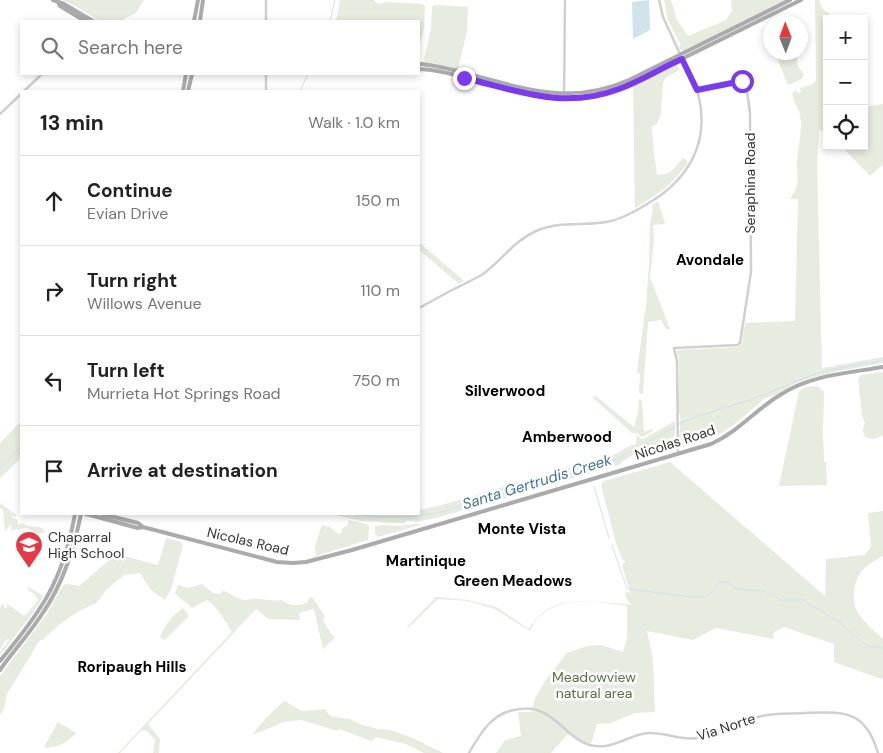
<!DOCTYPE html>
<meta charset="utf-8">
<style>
:root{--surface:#fff;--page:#f2f2f2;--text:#222;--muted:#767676;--line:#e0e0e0}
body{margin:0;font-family:"DM Sans",sans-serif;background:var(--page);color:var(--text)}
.controls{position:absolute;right:15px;top:15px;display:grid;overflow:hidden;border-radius:0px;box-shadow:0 2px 8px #0003}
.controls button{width:45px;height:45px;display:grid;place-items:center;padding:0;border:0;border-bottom:1px solid var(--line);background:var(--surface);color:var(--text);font:25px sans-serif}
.compass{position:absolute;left:763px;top:15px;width:45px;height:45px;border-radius:50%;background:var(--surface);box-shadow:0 2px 8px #0003;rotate:359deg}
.stop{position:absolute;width:15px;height:15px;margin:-11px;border:4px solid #7c3aed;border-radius:50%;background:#fff}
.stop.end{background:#7c3aed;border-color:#fff;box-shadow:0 1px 5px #0008}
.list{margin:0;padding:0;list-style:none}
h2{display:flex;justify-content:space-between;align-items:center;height:65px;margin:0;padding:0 20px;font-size:21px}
h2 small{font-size:16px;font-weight:400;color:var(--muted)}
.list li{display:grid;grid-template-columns:32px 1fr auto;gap:15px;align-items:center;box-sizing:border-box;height:90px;padding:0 20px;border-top:1px solid var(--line)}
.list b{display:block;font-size:19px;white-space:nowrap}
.list p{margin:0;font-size:16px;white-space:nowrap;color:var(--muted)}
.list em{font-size:16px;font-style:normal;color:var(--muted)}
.icon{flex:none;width:28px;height:28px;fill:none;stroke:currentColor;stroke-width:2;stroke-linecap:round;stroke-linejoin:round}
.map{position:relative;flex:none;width:883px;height:753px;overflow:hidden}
.search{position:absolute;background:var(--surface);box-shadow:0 2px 8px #0003;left:20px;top:20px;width:400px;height:55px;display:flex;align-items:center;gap:12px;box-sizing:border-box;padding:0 18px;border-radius:0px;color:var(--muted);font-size:19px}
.panel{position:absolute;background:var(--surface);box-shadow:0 2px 8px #0003;left:20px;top:90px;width:400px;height:425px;border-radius:0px}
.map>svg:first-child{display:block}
</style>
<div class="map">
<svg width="883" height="753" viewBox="0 0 883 753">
<rect width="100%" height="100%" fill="#fff"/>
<path fill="#e6ecdf" d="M61 0H144L136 13 120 21H99L72 4Z
M340 0H374L377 3 379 4 388 2 423 4 425 7 424 28 419 48V21H336Z
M664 0H671L677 20 688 36 726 20 732 11 731 0H786L684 51 680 49 679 47 681 45 668 20Z
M815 0H819L823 10 829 13 830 19H827V82L826 83 825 99 827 103V133L819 130 817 165 822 368 883 357V363L834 372 807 379 794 384 775 395 764 399 736 423 723 432 711 438 682 447 679 445C679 434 681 425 680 414H678L679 357 677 352 678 350 739 347 742 344 745 323 795 321 798 199H790C792 196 795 192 796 188 799 180 797 170 797 162 798 145 804 128 799 111H798L792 94 796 90 798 93 801 92 800 88 813 84 816 80Z
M434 5 468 7 467 31 458 69 426 63 424 60 431 28 432 7Z
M775 53H796L798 66 804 74 802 79 788 85Z
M677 64 679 70 665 78 663 83 661 113 657 124 652 126 653 145 657 175C671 175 674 168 683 158L688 162C673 185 658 194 635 208L633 86Z
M883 104V164L870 176 841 146H864V107Z
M658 201 665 224 653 225 654 240 650 277 670 329H666L661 320 648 322 643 394 639 393 640 374 637 372 646 304 649 265 650 224 653 209 652 205Z
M419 242 464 281 459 284 419 250Z
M883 372V437L882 435C871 444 858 437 865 423L862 415 858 379 861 375Z
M812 386 819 387 822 391H824L823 433 824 462H826L827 485 779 486 799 391 804 388Z
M596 396 634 427 638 412 639 399 642 401 644 432 652 429 653 431 642 437 637 433H632L592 397Z
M21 421V458L0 478V443Z
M675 421V436L665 440 642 453 640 452 637 453 621 462V464L436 518 415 522 414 521H406L405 523H383L382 522 360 521 332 514H419V510L438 506 613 455C620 452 629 445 636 444L637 434 640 438 643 439Z
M672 438H675L674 450 638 461V460L650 452 653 448Z
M670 462 825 596 826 559 864 555 871 547 868 513 883 511V556C875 560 867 565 861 572 853 583 851 602 858 613 865 623 874 631 883 639V678L881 679 834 662V644L784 627 774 632 773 639 716 628 693 640 647 631 653 660 655 712 635 713 611 723 597 724 591 744 582 741 572 734 567 735 551 753H496L505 740 521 736 518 712H532L535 698 545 681 567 653 587 646 601 645 623 652 627 638V606C601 603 567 595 544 613 537 617 533 624 530 631L495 609 468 601 438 599 408 628 407 627 436 597 468 600 496 607 529 629C546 601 569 600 599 602 609 603 620 603 631 605L626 598 625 593 630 592 622 565 625 562 621 557 616 543 601 485 604 481Z
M0 503 16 515V517H14L12 515V518L17 519 18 525C24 521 23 525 29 526 38 528 37 524 45 531L43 533 34 534 27 528 12 530 11 532V528L12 526 11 525 5 531 3 510 0 508Z
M349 520 369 525 368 540 316 556 315 546 322 525 330 527 337 533 340 534 342 532V529L346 526H347Z
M415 524H423L378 537 375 534V526L382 525 398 526Z
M166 538 181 542 183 545 171 589 165 600 151 590 140 573 124 575 106 590 99 600 97 601V603C74 612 61 622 43 640H40L7 694 4 709 0 715V676L46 615 63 585 67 584 79 586 116 554 158 565Z
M202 584 213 593 221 594 222 591C229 591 233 597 240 599 245 601 248 599 253 599 263 598 271 602 282 600 289 606 298 606 307 603L309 598 312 597 325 616 323 621 330 632 335 638 323 649 314 609 299 613 300 620 268 619 256 609 148 724 160 739 159 753H153L155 740 146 730 141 731 120 753H118L232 632C225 621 218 607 207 600L192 608C187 602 179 599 175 593L178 585 188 588Z
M26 586 42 595 43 597 32 614 0 655V652L9 640 7 639 0 649V608L3 603 5 608H7L6 605H9L23 615H26L38 600 35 595 27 589 28 588Z
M183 608 189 616 165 640 160 637C167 622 170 618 183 608Z
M284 701 302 711 325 709 330 716 349 719 362 725 378 729 390 730 413 738 443 753H424L406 744 376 737 371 741 339 729 338 731 301 720 284 722 252 735 265 719Z
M58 722 76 733C67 743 58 747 45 748V745Z"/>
<path fill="#cfe2ee" d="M649 0 650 30 633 39 632 2Z"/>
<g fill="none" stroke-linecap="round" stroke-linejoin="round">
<path stroke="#cfe2ee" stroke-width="1" d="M330 21 335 0
M300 91 308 74
M0 467 21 447
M594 486 609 538
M353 514 380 517H410L437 513 509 492 614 460 635 450 684 421 758 397 815 374 835 369 864 363H872L883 360
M612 545 626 586 628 589 692 597H705L711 593 716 586 721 582H727L737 589 764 591 781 600H803L842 624 851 634 868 646 880 647 883 649"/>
<path stroke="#d0d0d0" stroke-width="2.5" d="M659 0 663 17 680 54
M266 21V0
M24 91 42 74
M266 91V74
M564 99 565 0
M0 114 21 94
M419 308C430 302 441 296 452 290 462 285 473 280 483 274 502 260 514 241 536 231 560 220 586 227 611 221 626 217 639 209 652 201 689 178 709 142 699 98 696 84 689 71 682 59
M678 453 677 361 674 348 738 345 740 343 751 272 750 114 748 98 745 80 697 90
M469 753C480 734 491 714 514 710 519 709 528 708 533 709 562 715 572 750 605 746 621 744 635 733 649 733 665 732 681 741 697 738 720 734 740 721 762 716 776 713 790 714 804 713 844 712 865 709 878 753"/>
<path stroke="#ababab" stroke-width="4" d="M53 0 64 4 93 21
M58 2 60 6 85 21
M194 21 198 0
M200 21 203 0
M419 64C437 65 454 70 472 75 529 90 572 105 629 80L790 0
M419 69C435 69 451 74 467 78 528 94 569 112 631 84L801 0
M183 91 186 74
M188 91 192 74
M86 514 138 528 143 527 277 562 293 563 306 562 352 550 711 444C738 432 755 410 780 395 810 375 848 373 883 367
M102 514 138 523 143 527
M0 661C14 644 28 627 40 608 59 580 69 547 75 514
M0 670C14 650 31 632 44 611 64 582 74 548 81 514"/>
</g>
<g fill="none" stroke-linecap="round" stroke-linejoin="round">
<path stroke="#7c3aed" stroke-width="6" d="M464 78C519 91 563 110 619 89 641 81 661 68 682 59L697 90 742 81"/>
</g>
<defs>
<symbol id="school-pin" viewBox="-11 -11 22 30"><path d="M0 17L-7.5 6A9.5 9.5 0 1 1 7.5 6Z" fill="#e63946" stroke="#fff"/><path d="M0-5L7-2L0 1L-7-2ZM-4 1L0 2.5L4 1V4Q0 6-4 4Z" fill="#fff"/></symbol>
</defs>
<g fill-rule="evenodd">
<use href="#school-pin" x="13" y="529" width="32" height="43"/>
</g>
<g text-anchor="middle" stroke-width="5" stroke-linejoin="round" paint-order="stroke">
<g font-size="14" fill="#333" stroke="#fff">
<text transform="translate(750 183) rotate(-90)" y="5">Seraphina Road</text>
<text transform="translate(675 442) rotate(-18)" y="5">Nicolas Road</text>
<text transform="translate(248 541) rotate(13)" y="5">Nicolas Road</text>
<text transform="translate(726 727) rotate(-18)" y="5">Via Norte</text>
</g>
<g font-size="14" fill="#333" stroke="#fff" text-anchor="start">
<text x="48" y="542">Chaparral<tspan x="48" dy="16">High School</tspan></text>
</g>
<g font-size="14" fill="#56703f" stroke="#fff">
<text x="594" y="682">Meadowview<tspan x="594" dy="16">natural area</tspan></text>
</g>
<g font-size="15" font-weight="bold" fill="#000" stroke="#fff">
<text x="710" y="265">Avondale</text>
<text x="505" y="396">Silverwood</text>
<text x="567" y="442">Amberwood</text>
<text x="522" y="534">Monte Vista</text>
<text x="426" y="566">Martinique</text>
<text x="513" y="586">Green Meadows</text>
<text x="132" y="672">Roripaugh Hills</text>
</g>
<g font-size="15" font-style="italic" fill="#3f7597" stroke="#fff">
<text transform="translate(537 482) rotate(-17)" y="5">Santa Gertrudis Creek</text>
</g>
</g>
</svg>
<div class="controls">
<button>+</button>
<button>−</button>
<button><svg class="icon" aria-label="locate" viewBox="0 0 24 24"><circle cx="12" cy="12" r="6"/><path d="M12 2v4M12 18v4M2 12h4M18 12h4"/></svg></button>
</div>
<svg class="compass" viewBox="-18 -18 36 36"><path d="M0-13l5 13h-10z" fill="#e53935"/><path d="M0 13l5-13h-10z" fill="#767676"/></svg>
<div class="stop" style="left:742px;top:81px"></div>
<div class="stop end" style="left:464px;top:78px"></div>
<div class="search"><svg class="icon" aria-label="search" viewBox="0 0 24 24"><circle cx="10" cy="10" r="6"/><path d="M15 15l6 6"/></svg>Search here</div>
<section class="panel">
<h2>13 min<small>Walk · 1.0 km</small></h2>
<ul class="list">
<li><svg class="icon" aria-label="ahead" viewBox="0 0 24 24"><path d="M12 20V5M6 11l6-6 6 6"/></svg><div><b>Continue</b><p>Evian Drive</p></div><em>150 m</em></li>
<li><svg class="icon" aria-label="right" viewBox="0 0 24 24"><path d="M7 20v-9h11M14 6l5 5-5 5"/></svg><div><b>Turn right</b><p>Willows Avenue</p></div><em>110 m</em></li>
<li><svg class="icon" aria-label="left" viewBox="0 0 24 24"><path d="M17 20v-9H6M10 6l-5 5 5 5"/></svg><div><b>Turn left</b><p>Murrieta Hot Springs Road</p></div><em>750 m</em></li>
<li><svg class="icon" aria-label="arrive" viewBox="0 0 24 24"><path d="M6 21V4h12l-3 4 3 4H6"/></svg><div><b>Arrive at destination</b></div></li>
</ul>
</section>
</div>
